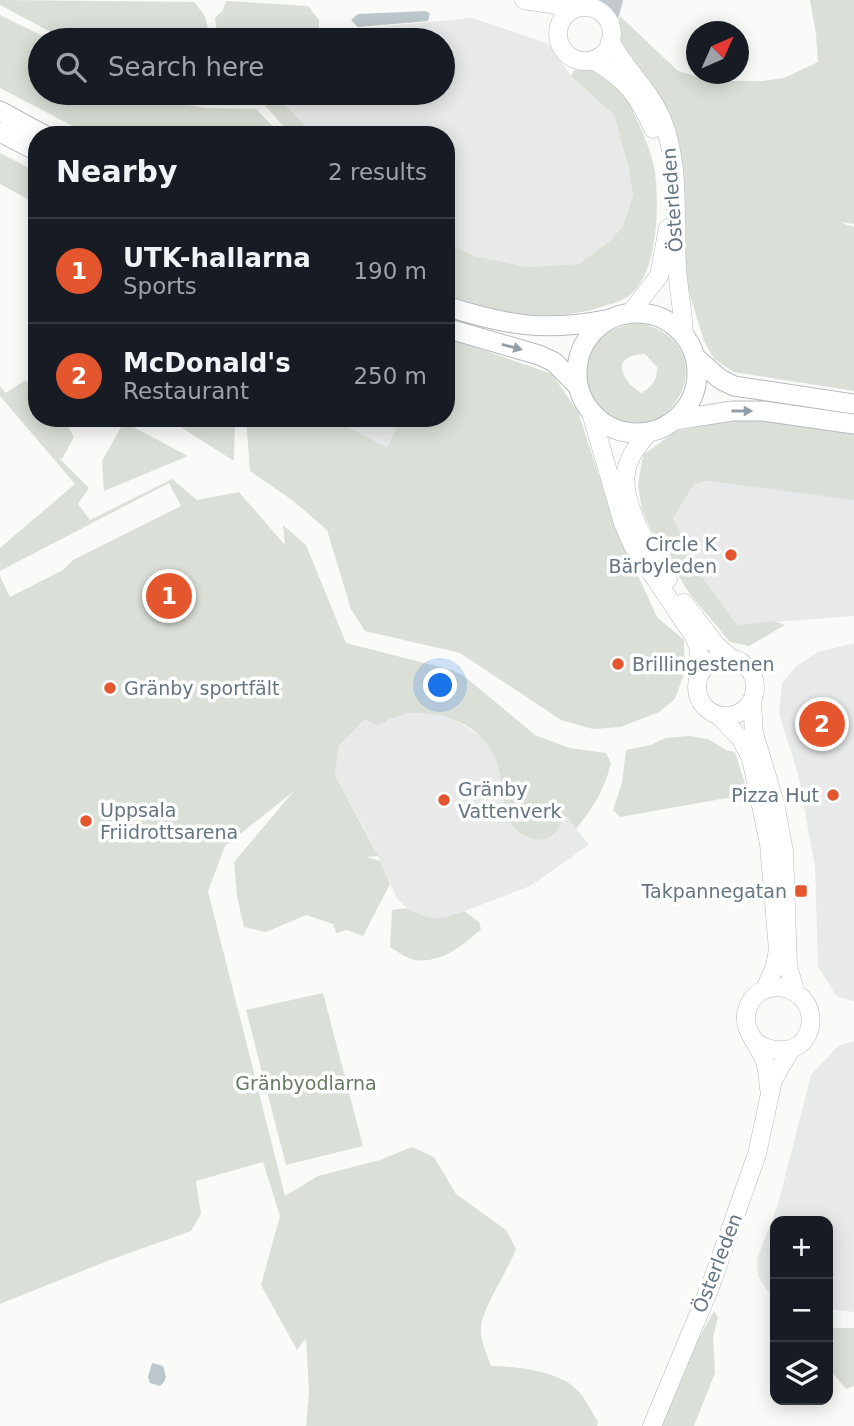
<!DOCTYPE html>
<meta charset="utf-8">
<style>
:root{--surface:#171b24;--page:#242831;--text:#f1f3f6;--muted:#9ea1a6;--line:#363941;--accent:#e4572e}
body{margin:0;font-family:"DejaVu Sans",sans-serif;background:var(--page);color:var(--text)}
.controls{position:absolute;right:21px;bottom:21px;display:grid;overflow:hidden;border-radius:14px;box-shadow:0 4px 18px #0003}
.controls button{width:63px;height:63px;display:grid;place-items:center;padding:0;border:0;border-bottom:2px solid var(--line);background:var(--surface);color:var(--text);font:35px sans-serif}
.compass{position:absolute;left:686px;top:21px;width:63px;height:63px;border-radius:50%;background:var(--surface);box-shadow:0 4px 18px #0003;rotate:45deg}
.you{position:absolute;left:441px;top:686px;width:24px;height:24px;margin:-18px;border:5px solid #fff;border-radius:50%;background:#1a73e8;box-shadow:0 0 0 10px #1a73e833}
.badge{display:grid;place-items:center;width:46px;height:46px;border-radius:50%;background:var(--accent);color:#fff;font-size:23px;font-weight:700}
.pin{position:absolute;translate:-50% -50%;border:4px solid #fff;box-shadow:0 2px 7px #0006}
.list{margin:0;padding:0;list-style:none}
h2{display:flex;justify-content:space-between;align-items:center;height:91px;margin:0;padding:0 28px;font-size:30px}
h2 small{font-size:23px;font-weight:400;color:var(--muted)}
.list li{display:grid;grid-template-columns:46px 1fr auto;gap:21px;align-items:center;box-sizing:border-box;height:105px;padding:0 28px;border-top:2px solid var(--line)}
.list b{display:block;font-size:26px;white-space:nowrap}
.list p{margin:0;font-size:23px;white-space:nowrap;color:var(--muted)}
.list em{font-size:23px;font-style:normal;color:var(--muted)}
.icon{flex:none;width:38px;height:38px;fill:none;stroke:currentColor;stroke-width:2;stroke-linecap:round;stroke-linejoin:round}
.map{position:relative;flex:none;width:854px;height:1426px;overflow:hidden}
.search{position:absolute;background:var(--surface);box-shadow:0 4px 18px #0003;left:28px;top:28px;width:427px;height:77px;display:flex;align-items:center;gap:18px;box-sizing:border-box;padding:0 24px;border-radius:38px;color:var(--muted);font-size:26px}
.panel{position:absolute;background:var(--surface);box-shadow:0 4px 18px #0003;left:28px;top:126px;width:427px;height:301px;border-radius:28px}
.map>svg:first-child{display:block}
</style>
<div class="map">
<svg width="854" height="1426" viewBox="0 0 854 1426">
<rect width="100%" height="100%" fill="#fafaf8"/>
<path fill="#e8e9e9" d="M472 18 549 44 571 76 614 115 629 169 633 195 623 226 611 240 579 264 526 267 475 256 446 243V135H314L274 93H443V40H266L267 31 344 30Z
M331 418H402L387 449Z
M707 481 854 499V616L737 625 703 578 672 519 694 484Z
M854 643V1001H852L836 996 818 966 815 867 798 774 779 714 782 683 796 666 818 652Z
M430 712 453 718 481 737 491 749 497 762 556 832 566 816 589 845 530 886 447 918 434 919 422 917 407 908 398 900 369 837 335 775 339 746 365 719 377 726 399 715Z
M854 1041V1312L828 1309V1221H775V1296L767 1290 758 1276 757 1259 778 1204 811 1075 838 1046Z"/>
<path fill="#dadfd7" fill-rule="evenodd" d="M0 0 194 2 205 16 211 40H66L0 5Z
M810 0H854V224L839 222 854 227V391L734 372 714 359 704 341 686 282V231L679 142 652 90 622 52 618 31 620 16 678 71 712 81H763L784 78 818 62 816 34Z
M226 1 308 6 319 20V31H268L266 40H218L215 18 223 10Z
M0 15 51 40H40V93H149L170 102 205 108 256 109 281 135H90L0 88Z
M590 67C603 73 614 81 624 93 629 99 632 109 635 116 643 133 652 153 655 172 659 206 658 264 635 290 627 300 614 303 602 307 542 324 504 315 446 294V243L475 256 526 267 579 264 611 240 623 226 633 195 629 169 614 115 571 76 574 70Z
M254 93H274L314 135H291Z
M0 153 37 172V204L0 184Z
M641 323C730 346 669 456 610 415 599 407 592 398 588 386 578 348 607 325 641 323ZM645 354 657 367C658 379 652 387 641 393 619 379 611 355 645 354Z
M446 337 552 374 578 412 615 525 657 617 684 640 685 671 675 699 659 712 620 727 593 729 561 720 460 653 365 631 351 609 327 530 292 500 250 471 246 418H331L387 448 402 418H446Z
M24 381 37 384V418H63L74 437 62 459 59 458 89 488 78 504 90 520 172 479 197 500 239 492 285 545 283 525 306 545 346 643 452 670 464 676 535 735 570 748 606 753 611 763C604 791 594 806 576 829L566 816C562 822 559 829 554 834 539 847 516 835 509 819 502 801 503 779 496 760 482 724 438 707 402 715 393 717 385 722 377 726L365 719 339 746 335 775 378 856 366 857 380 861 390 884 363 936 347 930 336 933 333 924 306 915 266 932 244 927 237 896 234 862 294 791 225 846 208 891 285 1196 318 1176 380 1160 412 1147 434 1157 456 1194 506 1230 516 1249C508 1271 483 1306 481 1327 480 1339 487 1355 491 1366 515 1366 559 1371 576 1389 585 1397 591 1411 598 1422L597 1426H306L309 1392 306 1338 297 1350 261 1285 280 1216 263 1162 196 1181 201 1214 191 1231 107 1261 0 1304V576L10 597 63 570 73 560 181 506 169 483 0 571V548L75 484 0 396V386L6 393Z
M185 418H235L234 461 182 428Z
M727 420 777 421 854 430V500L707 481 694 484 673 518 703 578 737 625 773 621 785 625 749 646 730 642 690 594 655 539 642 510 638 485 643 455 675 432Z
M124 422 188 456 104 491 102 461Z
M689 736 708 739 726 750 735 752 747 790 748 802 727 798 620 817 613 810 622 783 626 750 651 745 665 738Z
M407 908C430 921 439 921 464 911L479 922 481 929C464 945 440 964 415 960 407 959 397 951 390 947L392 910Z
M323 993 363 1146 286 1165 246 1010Z
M714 1311 718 1317 713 1338 715 1373 694 1426H662L686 1362Z
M828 1328H854V1386L846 1389 828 1368Z"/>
<path fill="#bbc7cb" d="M425 11 430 13 428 21 358 27 351 20 358 14Z
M152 1363 163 1366 166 1377 164 1382 160 1386 150 1383 148 1377Z"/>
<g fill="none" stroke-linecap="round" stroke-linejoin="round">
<defs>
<path id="secondary" d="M524 0 576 8
M558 34a27 27 0 1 1 54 0a27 27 0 1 1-54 0Z
M610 41C624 68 648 88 661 117 681 163 674 216 677 265 678 288 683 311 684 334
M593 60C624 77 639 96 653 129
M631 312 659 276 668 228
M591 413 623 523 632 544 693 635 698 645 701 672
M649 432C641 442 632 451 628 464 616 497 650 552 668 579
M684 603 716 645 731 658
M697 687a29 29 0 1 1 58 0a29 29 0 1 1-58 0Z
M752 702 754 733 775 803 784 851 788 966 795 991
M718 715 741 739 751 758 769 844 778 950 775 966 765 989
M754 1041C772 1055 804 1055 810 1027 817 988 763 971 748 1007 740 1027 756 1041 763 1057 768 1067 768 1078 769 1089
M652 1426 710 1287 757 1154 773 1080 791 1049"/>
<path id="primary" d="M0 111 44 135
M0 132 37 151
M446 306C505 325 544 332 605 320
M577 373a60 60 0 1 1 120 0a60 60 0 1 1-120 0Z
M446 328 539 355 554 362 577 385
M696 358 720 379 734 386 854 404
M675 420 732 411H763L854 424"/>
</defs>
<use href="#secondary" stroke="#b3babf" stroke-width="19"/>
<use href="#primary" stroke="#b5babe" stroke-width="21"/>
<path stroke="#c3c8cc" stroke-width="16" d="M592 8 605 0
M609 22 615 0"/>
<use href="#secondary" stroke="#fff" stroke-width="18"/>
<use href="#primary" stroke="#fff" stroke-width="19"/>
</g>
<defs><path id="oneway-solid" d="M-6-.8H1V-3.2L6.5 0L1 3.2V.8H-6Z" transform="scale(1.75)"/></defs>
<g fill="#939fa8">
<use href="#oneway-solid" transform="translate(512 347) rotate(15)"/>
<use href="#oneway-solid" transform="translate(742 411)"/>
</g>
<g fill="#e4572e" stroke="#fff" stroke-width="2.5">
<circle cx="731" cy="555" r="7"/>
<circle cx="618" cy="664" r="7"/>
<circle cx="110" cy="688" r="7"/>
<circle cx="833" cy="795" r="7"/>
<circle cx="444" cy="800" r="7"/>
<circle cx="86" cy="821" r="7"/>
<rect x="794" y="884" width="14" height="14" rx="3.5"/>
</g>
<g text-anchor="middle" stroke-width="7" stroke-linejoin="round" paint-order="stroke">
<g font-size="19" fill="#657683" stroke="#fff">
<text transform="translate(672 200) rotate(-94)" y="7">Österleden</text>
<text transform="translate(717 1263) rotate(-69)" y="7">Österleden</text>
</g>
<g font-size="19" fill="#657683" stroke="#fff" text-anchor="start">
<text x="717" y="551" text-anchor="end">Circle K<tspan x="717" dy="22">Bärbyleden</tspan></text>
<text x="632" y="671">Brillingestenen</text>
<text x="124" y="695">Gränby sportfält</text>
<text x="458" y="796">Gränby<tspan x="458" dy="22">Vattenverk</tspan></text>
<text x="819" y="802" text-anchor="end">Pizza Hut</text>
<text x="100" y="817">Uppsala<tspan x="100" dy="22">Friidrottsarena</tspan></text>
<text x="787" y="898" text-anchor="end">Takpannegatan</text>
</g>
<g font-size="19" fill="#687a64" stroke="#fff">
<text x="306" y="1090">Gränbyodlarna</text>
</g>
</g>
</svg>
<div class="controls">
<button>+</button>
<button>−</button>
<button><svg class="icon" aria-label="layers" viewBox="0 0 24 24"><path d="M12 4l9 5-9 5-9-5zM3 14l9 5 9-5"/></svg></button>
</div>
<svg class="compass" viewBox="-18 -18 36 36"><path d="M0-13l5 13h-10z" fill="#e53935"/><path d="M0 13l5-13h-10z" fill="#9ea1a6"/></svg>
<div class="you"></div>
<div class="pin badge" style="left:169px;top:596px">1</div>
<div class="pin badge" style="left:822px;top:724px">2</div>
<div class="search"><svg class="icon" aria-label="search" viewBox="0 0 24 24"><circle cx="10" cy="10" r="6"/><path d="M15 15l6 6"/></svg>Search here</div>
<section class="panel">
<h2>Nearby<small>2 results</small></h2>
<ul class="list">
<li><span class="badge">1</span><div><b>UTK-hallarna</b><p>Sports</p></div><em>190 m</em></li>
<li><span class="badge">2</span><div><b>McDonald's</b><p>Restaurant</p></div><em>250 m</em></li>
</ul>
</section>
</div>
